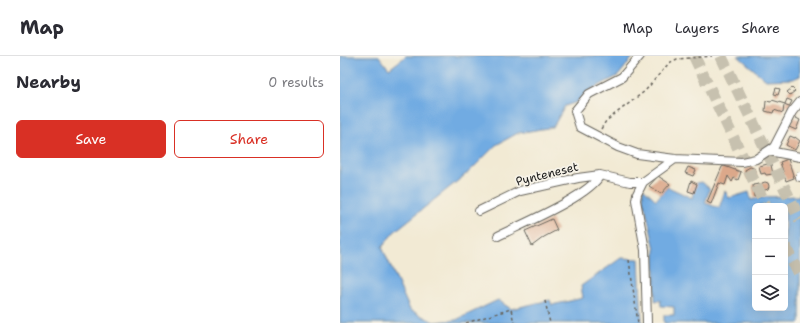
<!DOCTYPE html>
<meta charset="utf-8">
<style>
:root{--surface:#fff;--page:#f7f7f7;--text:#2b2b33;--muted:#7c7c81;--line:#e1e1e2;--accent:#d93025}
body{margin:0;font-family:"Shantell Sans",sans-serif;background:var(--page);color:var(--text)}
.controls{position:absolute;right:12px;bottom:12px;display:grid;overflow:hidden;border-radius:6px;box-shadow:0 4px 16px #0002}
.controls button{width:36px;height:36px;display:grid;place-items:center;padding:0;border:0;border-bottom:1px solid var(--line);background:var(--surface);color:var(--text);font:20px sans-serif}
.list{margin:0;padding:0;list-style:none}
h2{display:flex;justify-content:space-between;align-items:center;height:52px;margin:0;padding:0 16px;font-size:17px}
h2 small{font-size:13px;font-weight:400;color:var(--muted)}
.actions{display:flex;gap:8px;padding:12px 16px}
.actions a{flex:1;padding:9px 0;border:1px solid var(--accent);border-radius:6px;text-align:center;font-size:14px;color:var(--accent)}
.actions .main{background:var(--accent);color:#fff}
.icon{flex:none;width:22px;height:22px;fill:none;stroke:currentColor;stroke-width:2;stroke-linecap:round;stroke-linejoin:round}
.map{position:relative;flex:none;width:460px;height:267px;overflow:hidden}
header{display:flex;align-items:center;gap:24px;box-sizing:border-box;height:56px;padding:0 20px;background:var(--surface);border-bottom:1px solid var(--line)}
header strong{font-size:19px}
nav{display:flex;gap:22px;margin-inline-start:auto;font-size:14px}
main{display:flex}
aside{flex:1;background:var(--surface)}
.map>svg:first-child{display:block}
</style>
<header>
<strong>Map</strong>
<nav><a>Map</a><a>Layers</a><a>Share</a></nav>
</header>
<main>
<aside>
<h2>Nearby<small>0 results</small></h2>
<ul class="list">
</ul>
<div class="actions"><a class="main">Save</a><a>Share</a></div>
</aside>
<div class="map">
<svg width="460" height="267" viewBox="0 0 460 267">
<rect width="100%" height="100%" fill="#f7f3e8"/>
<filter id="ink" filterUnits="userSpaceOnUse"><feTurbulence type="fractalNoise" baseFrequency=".025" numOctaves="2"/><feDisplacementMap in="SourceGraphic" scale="8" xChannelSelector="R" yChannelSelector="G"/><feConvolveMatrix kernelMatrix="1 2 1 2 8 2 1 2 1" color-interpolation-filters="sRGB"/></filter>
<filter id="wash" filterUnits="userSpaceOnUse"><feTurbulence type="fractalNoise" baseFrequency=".012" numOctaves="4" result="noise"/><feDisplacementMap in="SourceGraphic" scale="16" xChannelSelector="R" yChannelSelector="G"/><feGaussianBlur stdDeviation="0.9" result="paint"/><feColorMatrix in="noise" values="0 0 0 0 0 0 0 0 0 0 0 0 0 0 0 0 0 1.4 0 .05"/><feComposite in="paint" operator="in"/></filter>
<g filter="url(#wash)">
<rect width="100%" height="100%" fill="#f2ead4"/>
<path fill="#71abe2" stroke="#46647f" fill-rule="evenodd" d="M0 0H39L49 13 66 0H294L278 20 248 35 237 46 225 50 213 71 178 77 156 89 130 115 54 176 42 191 70 254 94 266 116 264 158 244 171 253 210 244 212 249 243 242 241 230 281 202 299 203 302 267H0Z
M398 0H460V20L453 23 426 24Z
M362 126 370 133 365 147 379 152 385 135 389 142 409 136 411 144 423 141 459 140 460 136V267H324V259H334V251L321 250 320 244 315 245V193L303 142V132L316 144 328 131 352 142 356 127ZM415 150H445V252H415Z"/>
<g id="blocks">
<path fill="#dca88a" d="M436 32 440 33 438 39 434 38Z
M452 32 455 35 450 39 447 36Z
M447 43 452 45 449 51 444 49 443 57 434 54 433 57 425 55 426 45 431 46 432 44 445 48Z
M454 61 460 64 456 74 449 71Z
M450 80 455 82V81L460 85 455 94 446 89Z
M448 103 454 122 446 125 440 106Z
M428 108 431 109 433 118 426 119 425 117 421 118 419 110Z
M384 110 401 116 398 124 394 122 392 126 388 120 385 129 379 127 371 148 367 146 382 111Z
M348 111 356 114 353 120 345 117Z
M410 111 414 112 417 120 407 123 405 114Z
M318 120 330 128 321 138 309 130Z
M351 125 357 128 354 137 348 135Z
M421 130a4 4 0 1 1 8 0a4 4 0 1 1-8 0Z
M419 128 422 139 414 141 413 129Z
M212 163 217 174 204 181 192 190 185 175Z"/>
</g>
</g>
<g filter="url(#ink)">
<use href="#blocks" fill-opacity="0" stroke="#67645c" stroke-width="1"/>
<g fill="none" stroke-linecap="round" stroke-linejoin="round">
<path stroke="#c7c1af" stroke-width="12" stroke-dasharray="12 6" stroke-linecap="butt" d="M354 0 426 150
M381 0 460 164
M445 190 460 221"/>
<defs>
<path id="minor" d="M300 0 282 21 249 38 235 55 240 71 278 91 297 98 335 103 402 106 416 103 434 91 452 56 460 46
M429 95 460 101
M460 121V120
M303 126 297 138 296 144 305 194 307 267
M139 155 180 135 238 122 260 119 290 126H303L335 103
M158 180C180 169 250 140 260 119"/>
</defs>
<use href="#minor" stroke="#67645c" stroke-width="10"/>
<path stroke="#67645c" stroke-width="1.5" stroke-dasharray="3 3" stroke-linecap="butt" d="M261 73 266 65 305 35 329 7 337 3 372 0
M289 204 298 267
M205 245 210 267
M126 267 171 253 174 267"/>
<use href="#minor" stroke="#fff" stroke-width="8"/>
</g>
</g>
<g text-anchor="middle" stroke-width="3.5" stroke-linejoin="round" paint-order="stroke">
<g font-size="12" fill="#1c1c1c" stroke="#f7f3e8">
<text transform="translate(207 118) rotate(-14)" y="4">Pynteneset</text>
</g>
</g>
</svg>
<div class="controls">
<button>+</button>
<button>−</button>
<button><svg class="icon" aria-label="layers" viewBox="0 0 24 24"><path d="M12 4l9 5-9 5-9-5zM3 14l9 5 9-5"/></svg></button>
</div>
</div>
</main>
